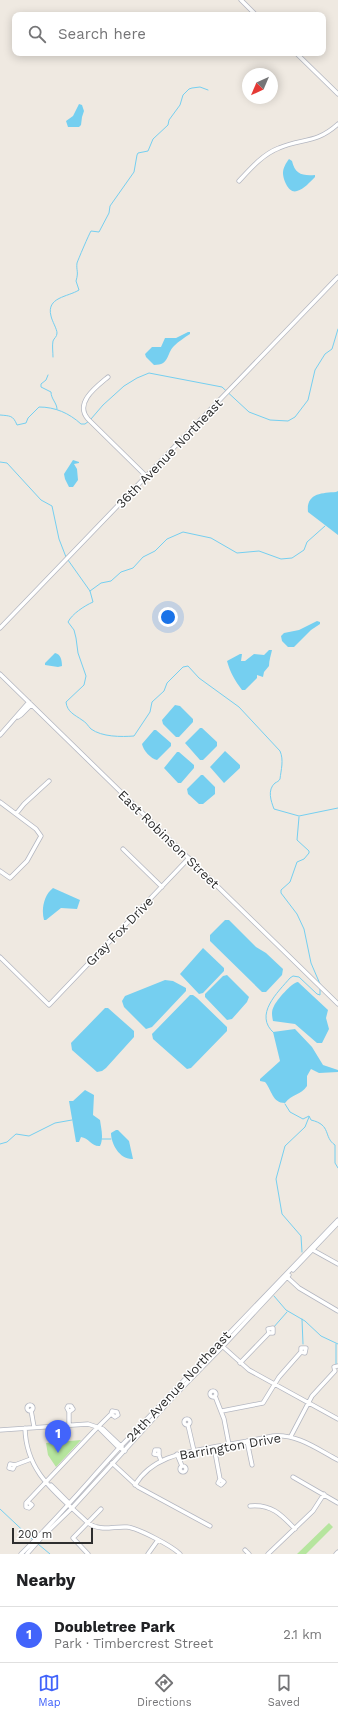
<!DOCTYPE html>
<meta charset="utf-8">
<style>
:root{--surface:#fff;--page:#f6f6f6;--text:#202124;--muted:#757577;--line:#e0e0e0;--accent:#4264fb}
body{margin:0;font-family:"Work Sans",sans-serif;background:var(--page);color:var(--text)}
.compass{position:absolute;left:242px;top:68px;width:36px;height:36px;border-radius:50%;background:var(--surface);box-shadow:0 2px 10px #0003;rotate:224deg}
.scale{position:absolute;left:12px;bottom:10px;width:81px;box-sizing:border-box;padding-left:4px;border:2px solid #2e2e2e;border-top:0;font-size:11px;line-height:14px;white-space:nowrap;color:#2e2e2e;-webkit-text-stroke:3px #fff;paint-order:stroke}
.you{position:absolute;left:168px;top:617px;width:14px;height:14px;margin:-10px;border:3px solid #fff;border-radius:50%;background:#1a73e8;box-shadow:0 0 0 6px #1a73e833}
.badge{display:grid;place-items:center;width:26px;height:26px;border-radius:50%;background:var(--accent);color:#fff;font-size:13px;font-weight:700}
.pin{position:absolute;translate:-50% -33px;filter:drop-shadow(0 1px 2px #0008)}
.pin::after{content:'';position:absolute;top:21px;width:14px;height:12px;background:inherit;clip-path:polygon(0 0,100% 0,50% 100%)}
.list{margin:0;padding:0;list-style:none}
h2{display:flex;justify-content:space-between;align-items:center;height:52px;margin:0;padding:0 16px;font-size:17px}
h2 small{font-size:13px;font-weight:400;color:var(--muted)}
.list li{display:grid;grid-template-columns:26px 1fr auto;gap:12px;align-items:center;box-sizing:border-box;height:56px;padding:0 16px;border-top:1px solid var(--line)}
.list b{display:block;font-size:15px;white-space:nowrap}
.list p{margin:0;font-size:13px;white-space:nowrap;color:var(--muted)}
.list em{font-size:13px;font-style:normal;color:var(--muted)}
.icon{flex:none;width:22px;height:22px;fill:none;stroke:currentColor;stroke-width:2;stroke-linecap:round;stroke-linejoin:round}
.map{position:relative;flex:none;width:338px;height:1554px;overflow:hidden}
.search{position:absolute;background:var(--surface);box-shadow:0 2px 10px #0003;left:12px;right:12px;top:12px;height:44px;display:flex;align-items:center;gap:10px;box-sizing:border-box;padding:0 14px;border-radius:8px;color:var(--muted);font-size:15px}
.sheet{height:108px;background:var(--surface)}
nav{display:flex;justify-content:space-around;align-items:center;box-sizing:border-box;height:56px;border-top:1px solid var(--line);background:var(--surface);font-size:11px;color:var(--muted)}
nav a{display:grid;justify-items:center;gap:2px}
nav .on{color:var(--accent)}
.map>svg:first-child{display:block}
</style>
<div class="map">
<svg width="338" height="1554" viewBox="0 0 338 1554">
<rect width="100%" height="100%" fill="#efe9e1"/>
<path fill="#b6e59e" d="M81 1440 56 1467 48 1455 46 1443Z
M329 1523 333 1527 306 1554H297Z"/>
<path fill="#75cff0" d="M79 104 82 105 84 111 82 117 81 125 79 127H68L66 121 73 116Z
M289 159 292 161C295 174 302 176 315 175V177C310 182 304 189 297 191 289 194 283 180 283 173 283 168 286 163 289 159Z
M188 332H190V334C184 338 179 341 174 346 166 354 170 365 154 365L146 357 145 354 152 347H161L165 338H176Z
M73 460 79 462V463L74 464 77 469 78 480 73 487H69L65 479 64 474Z
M338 491V535L308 512C306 493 322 493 336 492Z
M317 621 320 622V624L311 630 294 647H288L282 641 281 636 284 633 299 630Z
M269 650H272C271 655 269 660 269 666L264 672 263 677 257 675V678L245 690H242C235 681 230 672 227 661L240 654H242L241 661H245L254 654 264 655Z
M55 653C61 654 62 661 62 666L58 667 45 665V663Z
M175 705 180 706 193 719V722L179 737H176L163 724 162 720Z
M200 728H202L217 742V746L203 760H200L185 743Z
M154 730H156L171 743V746L157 760C151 759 143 750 142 744Z
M225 751 240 765V768L224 783 210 767Z
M177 752H179L194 765V768L181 783H178L164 768Z
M201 775H203L215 787V794L203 804H199L188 794 187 789Z
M53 888 80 900 77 909 61 908 46 920H44C41 909 44 895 53 888Z
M225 920H229L256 947 266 953 283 969 282 975 266 992H262L210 941V935Z
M203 948 224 968V971L203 993 199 994 180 974Z
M227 975 249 997 247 1002 232 1019 227 1020 205 997V994L223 976Z
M165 980 173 981 186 988V991L152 1027 146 1029 124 1007 122 1001 125 996Z
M298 982 328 1010 326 1018 329 1029 322 1043H317L295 1024 273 1021C272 1016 271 1011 274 1006 277 1000 291 983 298 982Z
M190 995H193L197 998 227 1027V1031L191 1068 187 1069 153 1039 152 1034Z
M105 1008H108L134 1031V1037L106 1068 102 1071 97 1072 72 1050 71 1043Z
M295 1029 312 1047 323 1065 338 1070V1072L319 1073 311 1069 307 1076V1086C301 1095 292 1094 285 1103 272 1103 272 1090 265 1082L260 1081V1079L280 1061 273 1032Z
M85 1090 94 1095 93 1115 100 1120C101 1128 104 1138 100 1146 92 1147 89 1138 81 1137L79 1142H76L69 1101H73Z
M116 1130H118L129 1141 133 1159C120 1160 111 1144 111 1133Z"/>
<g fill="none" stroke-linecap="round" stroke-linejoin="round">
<path stroke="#75cff0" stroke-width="1" d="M53 357C53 352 52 346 53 341 54 338 57 337 57 333 57 329 52 321 51 316 46 297 68 297 79 290L76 281C79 271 76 271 77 263 78 260 89 234 91 231L99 232 109 213 110 206 134 172 137 155 138 153 148 151 153 139 168 125 169 120 180 105 183 95 189 89 192 88 200 87 208 90
M48 375 46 380 41 384V387L51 392C51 399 57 403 57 409
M0 415C10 416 13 415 17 425L26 423 28 418 39 407C55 407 69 413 81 424H85L89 421
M91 419 103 405 124 386 137 378 149 373 222 387 249 412 270 420 288 421 295 417 308 400 315 370 325 354 332 349 338 329
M0 462 7 463 41 500 52 506 59 539 66 557
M68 560 90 591 93 602C84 606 72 614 68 622L74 630 76 638 78 653 86 676 84 685 66 702C67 712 75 715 82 720 86 722 88 726 91 729 102 737 121 737 134 736L150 712 152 702 164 691 167 683 183 667 188 666 199 678 239 707 280 751C284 760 281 770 280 779 279 781 277 782 275 783 267 790 271 801 274 809L299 816 338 808
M90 591 101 583 111 581 121 572 133 568 143 557 155 551 167 539 183 532 211 538 237 553 259 551 281 559 292 558 304 550 307 542 325 526
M299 817 297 840 309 851V853L304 859 297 862 290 882 281 890V893L297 914 304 929 311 963 320 984
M274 1033C253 1015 278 992 290 978L293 976 299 977 317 994 320 995V987
M285 1104 290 1112 303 1119 309 1116 311 1120C332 1125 323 1137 335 1145V1163L338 1168
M102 1139H111
M0 1144 7 1142 16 1134 29 1136 55 1123 72 1120
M302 1252 301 1236 282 1214 276 1179 285 1146 305 1127 309 1117
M274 1296 286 1310 305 1321 321 1336 338 1344
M302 1319 303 1344
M273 1328 287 1312
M336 1344V1365
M0 1509 33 1540
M38 1544 50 1554"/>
<defs>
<path id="minor" d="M241 0 256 15
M296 53 338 94
M239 181C250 169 263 154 279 148 302 138 316 144 338 124
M108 377C96 387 74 403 88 419L146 476
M0 628 338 277
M0 674 338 1004
M18 717 21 715 31 705
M0 735 29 702
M0 802 36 829 41 836 27 861 10 878 0 871
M16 814 24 804 49 781
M123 849 162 887
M0 957 49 1005 189 858
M311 1249 338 1264
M293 1270 338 1223
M286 1276 299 1288 338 1311
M221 1345 249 1370 338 1419
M240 1363 269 1333H273V1328L268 1329 269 1333
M210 1394a3 3 0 1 1 6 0a3 3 0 1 1-6 0Z
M215 1396 224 1419 229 1445
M27 1408a3 3 0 1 1 6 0a3 3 0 1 1-6 0Z
M31 1410 34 1427
M222 1411 263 1403 279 1377 301 1352V1348H306L305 1353 301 1352
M69 1412 73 1409 71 1406H68L67 1408 69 1412V1425
M184 1422a3 3 0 1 1 6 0a3 3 0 1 1-6 0Z
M188 1425 194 1451
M25 1428C26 1474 58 1494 88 1523 101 1532 113 1526 127 1527 138 1528 172 1546 180 1554
M100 1429 117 1446 125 1451
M0 1430 88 1424 103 1429 122 1447
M291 1436 312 1396 335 1371 334 1367 338 1366
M247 1441 252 1465
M214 1447 220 1479 218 1483 221 1485 224 1482 220 1479
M177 1454 182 1466
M159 1455 154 1454 155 1450H159V1455L161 1461
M112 1463 138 1487 210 1526
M15 1465 13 1469 9 1468 10 1464 15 1465 31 1459
M180 1469a3 3 0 1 1 6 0a3 3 0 1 1-6 0Z
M293 1477 338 1503
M51 1485 69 1503
M135 1485C153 1455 188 1452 219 1446 237 1443 255 1440 273 1436 298 1434 317 1449 338 1460
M28 1502 32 1505 29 1508 26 1507V1503L94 1431 111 1414 112 1411 117 1412 118 1415 115 1417 111 1414
M250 1506C271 1504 281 1514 295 1529
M245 1550 249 1554
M21 1554C56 1520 87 1483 120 1447 193 1371 265 1296 338 1220
M27 1554 40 1539 72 1508 173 1397 223 1346 289 1275
M88 1554 73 1538 101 1509
M148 1554 158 1540
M268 1554 313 1511 324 1494
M336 1554 338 1552"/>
</defs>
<use href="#minor" stroke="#b4b7c1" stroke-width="5"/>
<use href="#minor" stroke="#fff" stroke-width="3.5"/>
</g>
<g text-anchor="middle" stroke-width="3" stroke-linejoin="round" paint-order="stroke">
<g font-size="13" fill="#2e2e2e" stroke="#fff">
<text transform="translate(169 453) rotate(-46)" y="5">36th Avenue Northeast</text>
<text transform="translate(169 839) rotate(44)" y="5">East Robinson Street</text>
<text transform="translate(119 931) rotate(-46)" y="5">Gray Fox Drive</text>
<text transform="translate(178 1386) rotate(-47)" y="5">24th Avenue Northeast</text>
<text transform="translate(230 1446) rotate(-10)" y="5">Barrington Drive</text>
</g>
</g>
</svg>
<svg class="compass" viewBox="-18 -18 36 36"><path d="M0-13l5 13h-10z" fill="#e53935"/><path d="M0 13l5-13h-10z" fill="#757577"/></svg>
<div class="scale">200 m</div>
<div class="you"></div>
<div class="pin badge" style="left:58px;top:1453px">1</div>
<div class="search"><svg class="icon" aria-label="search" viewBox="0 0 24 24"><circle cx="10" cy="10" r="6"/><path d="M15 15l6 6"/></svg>Search here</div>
</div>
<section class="sheet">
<h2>Nearby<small></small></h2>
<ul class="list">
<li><span class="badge">1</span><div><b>Doubletree Park</b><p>Park · Timbercrest Street</p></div><em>2.1 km</em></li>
</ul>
</section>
<nav>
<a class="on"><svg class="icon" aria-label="map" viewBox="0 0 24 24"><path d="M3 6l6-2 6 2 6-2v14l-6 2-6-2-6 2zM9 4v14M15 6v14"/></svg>Map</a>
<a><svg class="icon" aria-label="directions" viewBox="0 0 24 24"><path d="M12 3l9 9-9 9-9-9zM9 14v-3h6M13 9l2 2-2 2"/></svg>Directions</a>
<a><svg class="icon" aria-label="saved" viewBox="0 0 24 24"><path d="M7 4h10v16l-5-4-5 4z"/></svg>Saved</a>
</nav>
